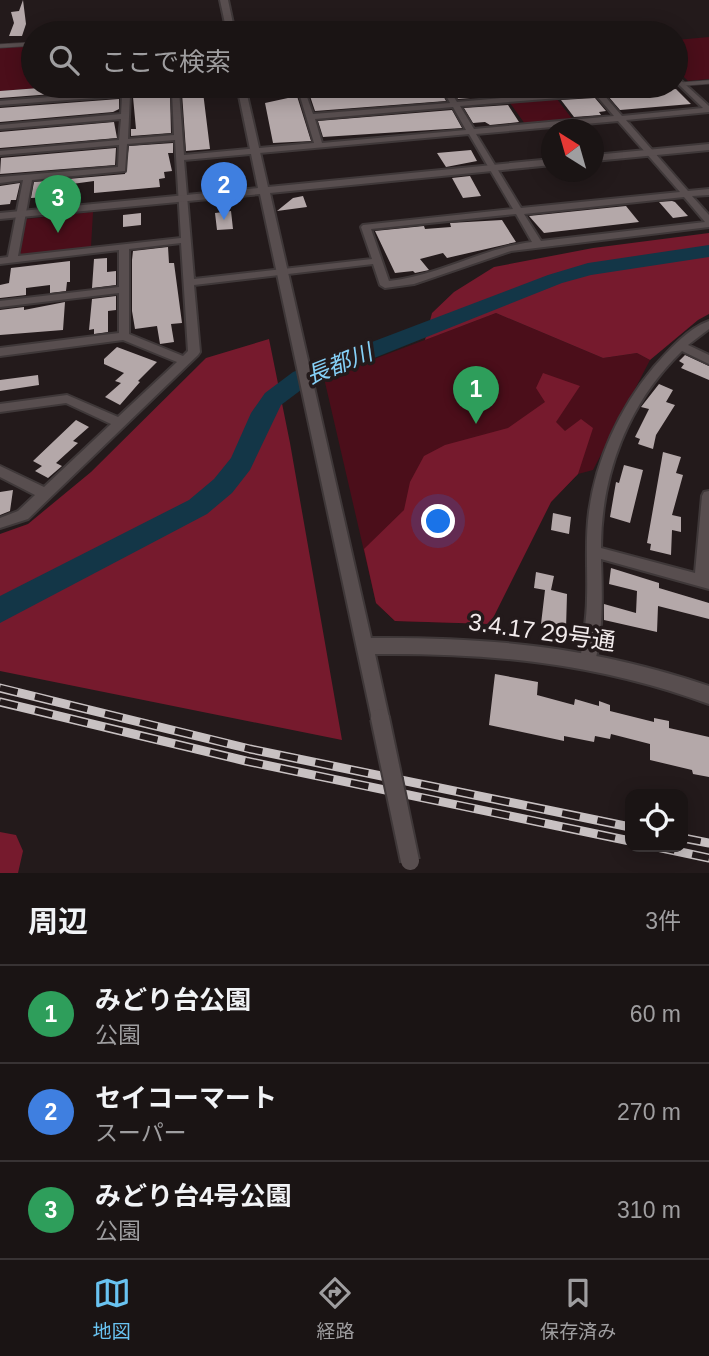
<!DOCTYPE html>
<html lang="ja">
<meta charset="utf-8">
<style>
:root{--surface:#1a1414;--page:#272122;--text:#f1f3f6;--muted:#9f9ea0;--line:#383334;--accent:#69c3f1}
body{margin:0;font-family:Helvetica,"Noto Sans JP",sans-serif;background:var(--page);color:var(--text)}
.controls{position:absolute;right:21px;bottom:21px;display:grid;overflow:hidden;border-radius:14px;box-shadow:0 4px 18px #0003}
.controls button{width:63px;height:63px;display:grid;place-items:center;padding:0;border:0;border-bottom:2px solid var(--line);background:var(--surface);color:var(--text);font:35px sans-serif}
.compass{position:absolute;left:541px;top:119px;width:63px;height:63px;border-radius:50%;background:var(--surface);box-shadow:0 4px 18px #0003;rotate:323deg}
.you{position:absolute;left:439px;top:522px;width:24px;height:24px;margin:-18px;border:5px solid #fff;border-radius:50%;background:#1a73e8;box-shadow:0 0 0 10px #1a73e833}
.badge{display:grid;place-items:center;width:46px;height:46px;border-radius:50%;background:var(--accent);color:#fff;font-size:23px;font-weight:700}
.pin{position:absolute;translate:-50% -58px;filter:drop-shadow(0 2px 4px #0008)}
.pin::after{content:'';position:absolute;top:37px;width:24px;height:21px;background:inherit;clip-path:polygon(0 0,100% 0,50% 100%)}
.list{margin:0;padding:0;list-style:none}
h2{display:flex;justify-content:space-between;align-items:center;height:91px;margin:0;padding:0 28px;font-size:30px}
h2 small{font-size:23px;font-weight:400;color:var(--muted)}
.list li{display:grid;grid-template-columns:46px 1fr auto;gap:21px;align-items:center;box-sizing:border-box;height:98px;padding:0 28px;border-top:2px solid var(--line)}
.list b{display:block;font-size:26px;white-space:nowrap}
.list p{margin:0;font-size:23px;white-space:nowrap;color:var(--muted)}
.list em{font-size:23px;font-style:normal;color:var(--muted)}
.icon{flex:none;width:38px;height:38px;fill:none;stroke:currentColor;stroke-width:2;stroke-linecap:round;stroke-linejoin:round}
.map{position:relative;flex:none;width:709px;height:873px;overflow:hidden}
.search{position:absolute;background:var(--surface);box-shadow:0 4px 18px #0003;left:21px;right:21px;top:21px;height:77px;display:flex;align-items:center;gap:18px;box-sizing:border-box;padding:0 24px;border-radius:38px;color:var(--muted);font-size:26px}
.sheet{height:385px;background:var(--surface)}
nav{display:flex;justify-content:space-around;align-items:center;box-sizing:border-box;height:98px;border-top:2px solid var(--line);background:var(--surface);font-size:19px;color:var(--muted)}
nav a{display:grid;justify-items:center;gap:4px}
nav .on{color:var(--accent)}
.map>svg:first-child{display:block}
</style>
<div class="map">
<svg width="709" height="873" viewBox="0 0 709 873">
<rect width="100%" height="100%" fill="#231a1b"/>
<path fill="#4b0e1a" d="M709 37V79L688 81 676 69V40Z
M33 45V86H66L0 91V47Z
M557 99 573 120 525 124 510 103Z
M93 212 91 247 20 255 26 219Z
M496 313 603 358 637 353 650 360 593 470 578 474 551 502 490 624 395 621 376 603 324 378Z"/>
<path fill="#761a2d" d="M709 233V314L698 320 650 360 637 353 603 358 496 313 425 340 432 313 454 292 494 267 593 248Z
M269 339 290 443 342 740 0 671V534L28 524 91 472 206 358Z
M543 373 580 386 556 422 565 431 581 419 593 428 578 474 551 502 490 624 395 621 376 603 364 549 404 510 410 482 424 456 445 445 508 428 545 402 536 388Z
M0 832 16 835 23 851 18 873H0Z"/>
<g fill="none" stroke-linecap="round" stroke-linejoin="round">
<path fill="#133647" fill-rule="evenodd" d="M709 245V257L591 275 562 283 309 384 281 405 250 470 232 493 207 514 0 623V596L189 500 214 479 231 458 251 413 265 393 293 372 548 275 588 263Z"/>
</g>
<path fill="#b4a8a9" d="M23 0 26 24 22 36H9L14 23 11 12 19 11Z
M65 86H158L0 98V91Z
M399 86H438L446 101 315 111 310 96Z
M450 86H500L507 95 458 99Z
M676 89 691 104 620 110 608 96Z
M203 92 210 149 186 151 182 93Z
M170 95 171 133 131 136V129H136L133 97Z
M297 96 311 141 273 143 265 103Z
M595 98 606 111 599 112 601 115 574 117 561 100Z
M119 99V109L113 112 0 122V108Z
M508 105 519 122 490 125 485 122 473 123 464 108Z
M452 110 462 128 323 137 318 121Z
M114 122 117 138 0 148V132Z
M173 143V153H168L172 171 164 172 165 178 159 179 160 187 94 193V181L50 187 49 197 31 198 34 182 125 174 129 146Z
M116 148 115 165 0 174 1 158Z
M471 150 477 161 446 167 437 153Z
M470 176 481 196 463 198 452 178Z
M20 183 16 200H11L10 204 0 205V186Z
M303 196 307 207 277 211 293 198Z
M672 201 675 202 688 216 673 218 659 202Z
M626 206 639 222 544 233 529 216Z
M231 211 233 229 217 230 215 213Z
M141 213V225L123 227V215Z
M502 220 516 242 447 258 443 253 420 259 429 270 415 273 413 271 395 273 375 231 424 226 425 229 451 227 450 223Z
M168 247 169 263H174L182 323 171 324 174 342 160 344 157 326 135 329 132 311V260L133 251Z
M107 258V272L116 271V285L92 288 94 259Z
M70 261V282H67L66 291 50 293V285L26 288V295L0 298V285L9 283 11 268Z
M116 296V310L108 311V332L94 334V329L89 330 92 299Z
M65 302 63 330 0 335V310L24 307V310Z
M117 347 157 362 138 381 140 382 120 405 105 397 121 383 115 381 124 373 104 364V359Z
M685 355 709 366V380L681 368 684 364 679 361Z
M38 375 39 385 0 391V380Z
M659 384 673 390 666 402 675 405 656 435 653 449 638 444 640 439 635 437 649 409 641 407Z
M76 420 89 427 73 441 78 443 56 463 62 466 48 478 35 471 42 466 33 461Z
M663 452 681 457 676 473 683 475 672 515 681 517V532L672 530 671 555 650 550 651 544 647 543Z
M624 465 643 470 630 523 610 517 616 482 619 483Z
M13 490 10 511 0 515V492Z
M553 513 571 517 569 534 551 530Z
M611 568 659 583V588L709 603V619L658 606 657 632 604 620V604L636 613 637 591 609 584Z
M536 572 554 576 551 590 567 594 566 629 541 624 545 590 534 588Z
M495 674 538 682 537 695 574 705 575 699 599 706V701L610 705V711L654 722V718L669 721V728L709 737V777L693 774 692 770 650 760V744L611 734 610 739 595 736 594 742 564 736V741L489 725Z"/>
<g fill="none" stroke-linecap="round" stroke-linejoin="round">
<defs>
<path id="service" d="M194 33 230 31
M0 46 33 44
M683 84 709 82"/>
<path id="minor" d="M676 76 709 106V112L626 120 688 191 709 189V195L692 196 709 215V227L511 251 414 284 385 288 380 285 373 264 194 285 200 352 198 355 28 519 0 528V518L18 511 35 495 0 477V466L44 487 111 424 66 403 0 412V404L67 395 118 417 177 362 123 340 0 356V348L119 333V293L0 307V301L119 287V250L0 264V258L8 257 23 180 0 183V177L118 167 119 145 0 155V151L119 140 121 119 0 129V125L121 114 122 96 0 105V101L175 87 224 86 221 88 179 91 184 155 314 143 297 86H303L305 90 350 86H377L373 88 306 94 313 114 450 103 441 86H447L457 102 592 90V87H595L600 90 673 86 670 88 603 94 622 116 703 108 676 82ZM172 92 174 135 128 139 130 95ZM596 95 614 116 474 129 460 106ZM453 107 466 130 322 143 315 119ZM618 121 680 192 521 208 476 134ZM469 134 513 209 363 225 361 227 372 259 194 279 184 160ZM175 140 181 238 18 256 32 180 125 171 127 144ZM684 197 705 222 541 241 524 214ZM516 214 532 242C483 248 438 276 389 281L371 229ZM181 243 188 351 183 356 129 334V249Z
M709 321V329L688 345 709 355V364L682 351C628 403 601 474 601 548L695 573 702 496 704 492 709 491V589L601 559C602 587 604 641 593 666L588 668 583 666 580 661C583 640 587 619 587 598 588 569 585 541 589 512 596 460 619 409 653 368 668 351 687 329 709 321Z"/>
<path id="tertiary" d="M220 0H228L235 33H227Z
M237 86H245L268 187 552 159V165L270 193 371 638C491 637 595 647 709 686V704C596 663 494 653 375 654L389 718 387 724 380 727 373 724 260 194 0 219V213L258 188Z
M709 144V150L594 161V155Z"/>
</defs>
<use href="#service" stroke="#3f3839" stroke-width="5"/>
<use href="#minor" stroke="#3f3839" stroke-width="4"/>
<use href="#tertiary" stroke="#3f3839" stroke-width="4"/>
<use href="#service" stroke="#584e4f" stroke-width="3.5"/>
<use href="#minor" fill="#584e4f" fill-rule="evenodd"/>
<use href="#tertiary" fill="#584e4f" fill-rule="evenodd"/>
<defs>
<path id="rail" d="M0 688 250 749 630 827
M0 702 246 761 630 841
M683 838 709 843
M657 847 709 858"/>
</defs>
<use href="#rail" stroke="#c8c1c2" stroke-width="9"/>
<use href="#rail" stroke="#231a1b" stroke-width="6" stroke-dasharray="18" stroke-linecap="butt"/>
<defs>
<path id="tertiary-bridge" d="M380 718 410 861"/>
</defs>
<use href="#tertiary-bridge" stroke="#3f3839" stroke-width="22" stroke-linecap="butt"/>
<use href="#tertiary-bridge" stroke="#584e4f" stroke-width="18"/>
</g>
<g text-anchor="middle" stroke-width="7" stroke-linejoin="round" paint-order="stroke">
<g font-size="23" font-style="italic" fill="#85d0f7" stroke="#231a1b">
<text transform="translate(339 364) rotate(-22)" y="8">長都川</text>
</g>
<g font-size="24" fill="#f2ebec" stroke="#231a1b">
<text transform="translate(542 632) rotate(8)" y="8">3.4.17 29号通</text>
</g>
</g>
</svg>
<div class="controls">
<button><svg class="icon" aria-label="locate" viewBox="0 0 24 24"><circle cx="12" cy="12" r="6"/><path d="M12 2v4M12 18v4M2 12h4M18 12h4"/></svg></button>
</div>
<svg class="compass" viewBox="-18 -18 36 36"><path d="M0-13l5 13h-10z" fill="#e53935"/><path d="M0 13l5-13h-10z" fill="#9f9ea0"/></svg>
<div class="you"></div>
<div class="pin badge" style="left:476px;top:424px;background:#2e9e5b">1</div>
<div class="pin badge" style="left:224px;top:220px;background:#3f7fe0">2</div>
<div class="pin badge" style="left:58px;top:233px;background:#2e9e5b">3</div>
<div class="search"><svg class="icon" aria-label="search" viewBox="0 0 24 24"><circle cx="10" cy="10" r="6"/><path d="M15 15l6 6"/></svg>ここで検索</div>
</div>
<section class="sheet">
<h2>周辺<small>3件</small></h2>
<ul class="list">
<li><span class="badge" style="background:#2e9e5b">1</span><div><b>みどり台公園</b><p>公園</p></div><em>60 m</em></li>
<li><span class="badge" style="background:#3f7fe0">2</span><div><b>セイコーマート</b><p>スーパー</p></div><em>270 m</em></li>
<li><span class="badge" style="background:#2e9e5b">3</span><div><b>みどり台4号公園</b><p>公園</p></div><em>310 m</em></li>
</ul>
</section>
<nav>
<a class="on"><svg class="icon" aria-label="map" viewBox="0 0 24 24"><path d="M3 6l6-2 6 2 6-2v14l-6 2-6-2-6 2zM9 4v14M15 6v14"/></svg>地図</a>
<a><svg class="icon" aria-label="directions" viewBox="0 0 24 24"><path d="M12 3l9 9-9 9-9-9zM9 14v-3h6M13 9l2 2-2 2"/></svg>経路</a>
<a><svg class="icon" aria-label="saved" viewBox="0 0 24 24"><path d="M7 4h10v16l-5-4-5 4z"/></svg>保存済み</a>
</nav>
